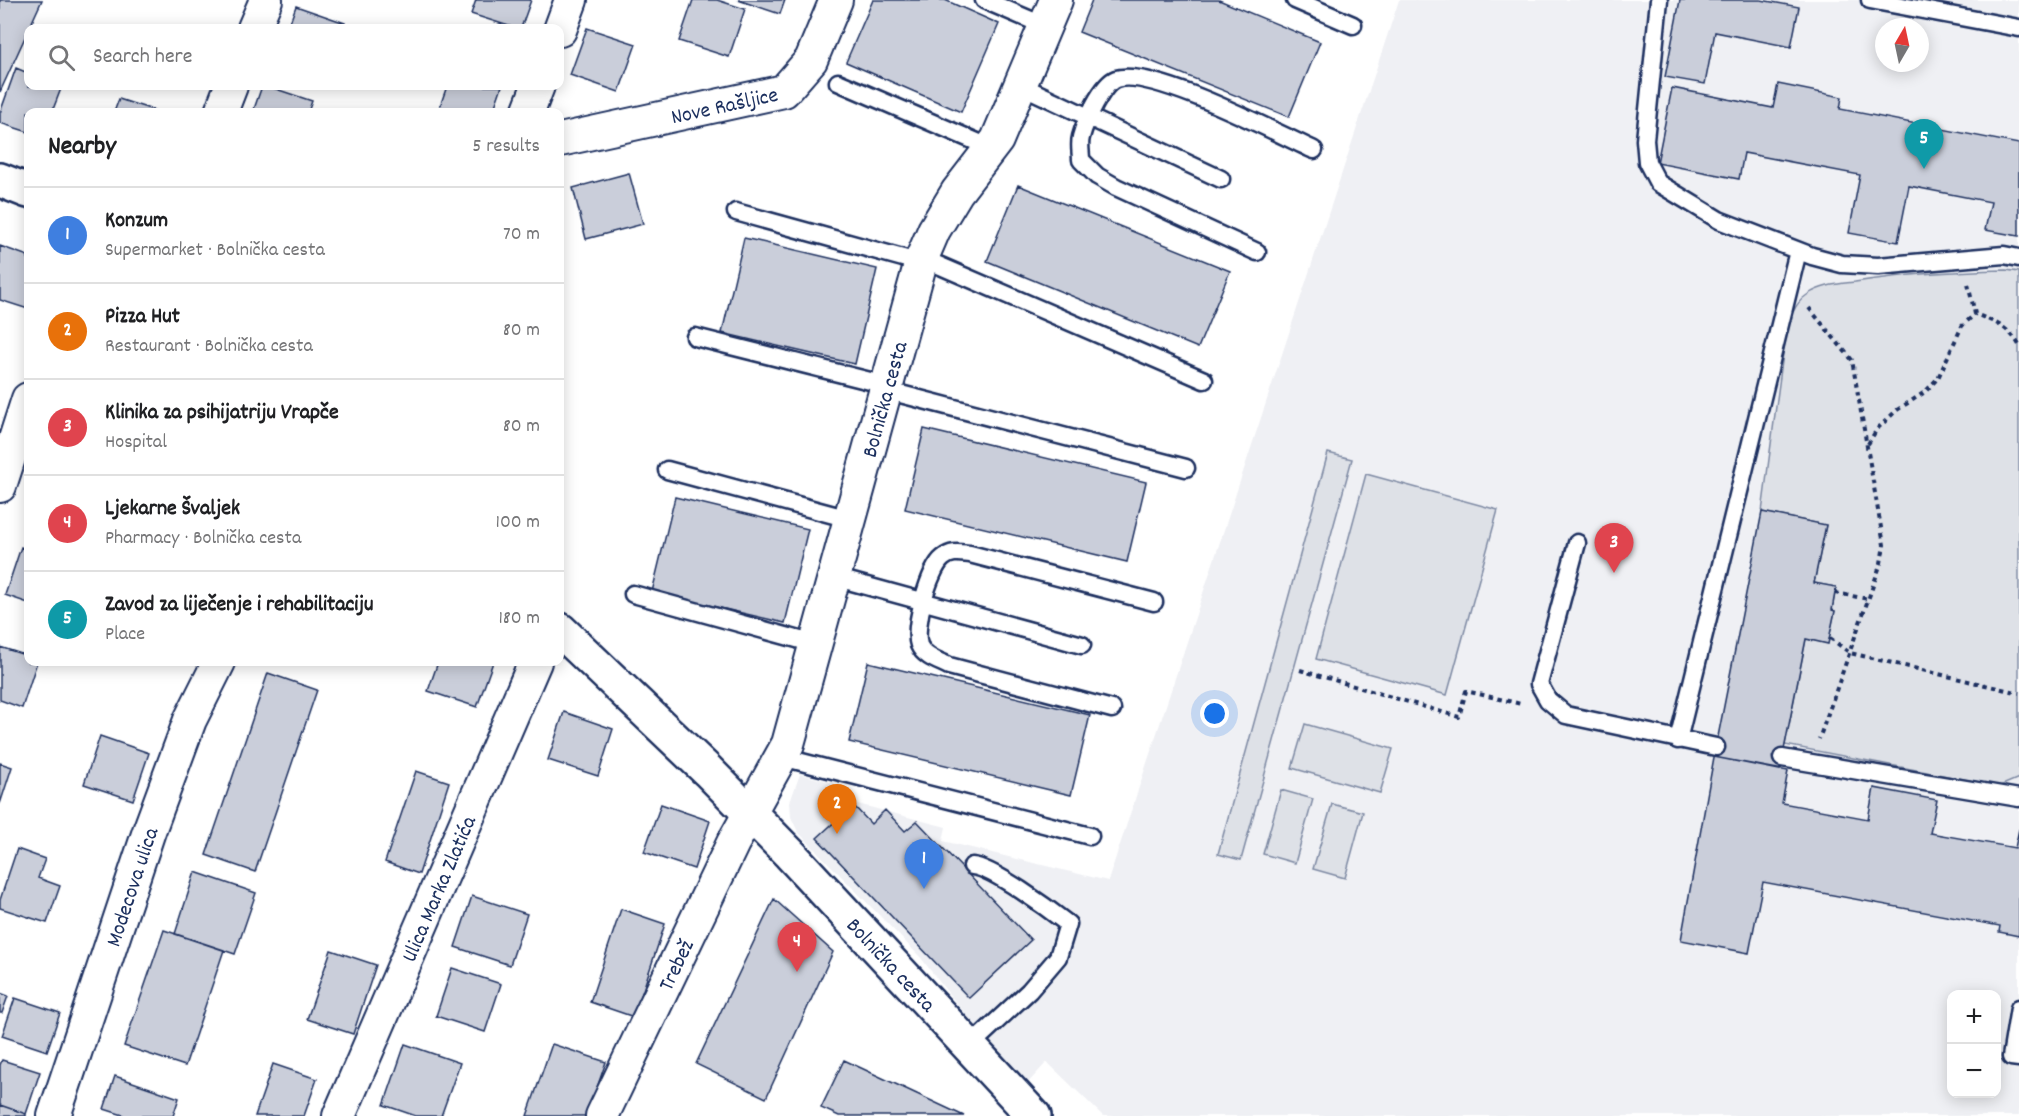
<!DOCTYPE html>
<meta charset="utf-8">
<style>
:root{--surface:#fff;--page:#f6f6f6;--text:#202124;--muted:#757577;--line:#e0e0e0;--accent:#1f6fb2}
body{margin:0;font-family:Dekko,sans-serif;background:var(--page);color:var(--text)}
.controls{position:absolute;right:18px;bottom:18px;display:grid;overflow:hidden;border-radius:12px;box-shadow:0 3px 15px #0003}
.controls button{width:54px;height:54px;display:grid;place-items:center;padding:0;border:0;border-bottom:2px solid var(--line);background:var(--surface);color:var(--text);font:30px sans-serif}
.compass{position:absolute;left:1875px;top:18px;width:54px;height:54px;border-radius:50%;background:var(--surface);box-shadow:0 3px 15px #0003;rotate:9deg}
.you{position:absolute;left:1215px;top:714px;width:21px;height:21px;margin:-15px;border:4px solid #fff;border-radius:50%;background:#1a73e8;box-shadow:0 0 0 9px #1a73e833}
.badge{display:grid;place-items:center;width:39px;height:39px;border-radius:50%;background:var(--accent);color:#fff;font-size:20px;font-weight:700}
.pin{position:absolute;translate:-50% -50px;filter:drop-shadow(0 2px 3px #0008)}
.pin::after{content:'';position:absolute;top:32px;width:21px;height:18px;background:inherit;clip-path:polygon(0 0,100% 0,50% 100%)}
.list{margin:0;padding:0;list-style:none}
h2{display:flex;justify-content:space-between;align-items:center;height:78px;margin:0;padding:0 24px;font-size:26px}
h2 small{font-size:20px;font-weight:400;color:var(--muted)}
.list li{display:grid;grid-template-columns:39px 1fr auto;gap:18px;align-items:center;box-sizing:border-box;height:96px;padding:0 24px;border-top:2px solid var(--line)}
.list b{display:block;font-size:22px;white-space:nowrap}
.list p{margin:0;font-size:20px;white-space:nowrap;color:var(--muted)}
.list em{font-size:20px;font-style:normal;color:var(--muted)}
.icon{flex:none;width:33px;height:33px;fill:none;stroke:currentColor;stroke-width:2;stroke-linecap:round;stroke-linejoin:round}
.map{position:relative;flex:none;width:2019px;height:1116px;overflow:hidden}
.search{position:absolute;background:var(--surface);box-shadow:0 3px 15px #0003;left:24px;top:24px;width:540px;height:66px;display:flex;align-items:center;gap:15px;box-sizing:border-box;padding:0 21px;border-radius:12px;color:var(--muted);font-size:22px}
.panel{position:absolute;background:var(--surface);box-shadow:0 3px 15px #0003;left:24px;top:108px;width:540px;height:558px;border-radius:12px}
.map>svg:first-child{display:block}
</style>
<div class="map">
<svg width="2019" height="1116" viewBox="0 0 2019 1116">
<rect width="100%" height="100%" fill="#fff"/>
<filter id="ink" filterUnits="userSpaceOnUse"><feTurbulence type="fractalNoise" baseFrequency=".0167" numOctaves="2"/><feDisplacementMap in="SourceGraphic" scale="12" xChannelSelector="R" yChannelSelector="G"/><feConvolveMatrix kernelMatrix="1 2 1 2 8 2 1 2 1" color-interpolation-filters="sRGB"/></filter>
<g filter="url(#ink)">
<path fill="#eff0f4" fill-rule="evenodd" d="M1399 0H2019V1116H1103L1047 1062 1026 1085 948 993 921 958 798 832 791 817 790 802 800 774 835 783 831 797 946 827 943 841 1108 881ZM1884 27H1920V63H1884ZM1952 994H1996V1094H1952Z"/>
<path fill="#dee1e7" stroke="#7c88a2" stroke-width="1.5" d="M2006 270 2019 272V778L2000 786 1785 745 1806 639 1828 643 1835 611 1832 610 1836 587 1814 583 1826 525 1762 512 1785 339C1789 323 1792 305 1807 295 1821 285 1838 284 1855 282 1905 274 1955 271 2006 270Z
M1328 453 1352 459 1241 860 1218 854Z
M1366 474 1498 510 1447 695 1316 659Z
M1305 724 1393 749 1380 793 1292 768Z
M1281 790 1313 799 1295 863 1263 854Z
M1332 804 1363 812 1345 878 1313 869Z"/>
<path fill="#caceda" stroke="#1b2f5e" stroke-width="1.5" d="M0 0H42L0 92Z
M476 0H531L521 28H515L471 14Z
M693 0H717L745 9 729 57 679 41Z
M738 0H785L780 14Z
M873 0H945L999 24 961 112 846 62Z
M1092 0H1219L1320 42 1289 117 1079 32Z
M1680 0H1761L1799 7 1791 47 1715 32 1705 84 1665 77Z
M296 6 345 23 343 28H288Z
M587 28 636 44 619 92 570 75Z
M16 68 28 73V86H62L52 112H28V132L0 123V113Z
M1778 84 1842 97 1840 109 2019 144V236L1985 230 1991 202 1909 186 1898 242 1849 233 1860 175 1744 153 1739 179 1657 163 1672 88 1773 108Z
M262 86H267L312 101 308 112H253Z
M447 86H502L493 112H438Z
M119 99 159 112H114Z
M629 173 643 224 586 239 573 188Z
M1018 185 1230 271 1198 348 987 261Z
M744 238 877 269 855 364 722 333Z
M0 246 28 256V309L0 300Z
M924 429 1146 482 1127 562 905 509Z
M675 497 808 529 785 623 652 592Z
M1762 512 1826 525 1814 583 1836 587 1832 610 1835 611 1828 644 1806 639 1780 770 1714 757Z
M21 547 28 550V603L5 595Z
M0 647 28 656V662H37L22 708 0 700Z
M438 662H493L477 707 428 691Z
M868 662 1090 715 1071 795 849 742Z
M268 673 317 690 255 872 206 855Z
M564 712 613 729 598 776 548 760Z
M100 736 149 753 133 800 84 784Z
M1714 757 1788 771 1782 803 1868 819 1874 788 1937 800 1930 833 2015 848 2019 829V936L1999 932 2000 926 1763 882 1749 953 1681 940Z
M0 763 12 767 0 804Z
M416 771 449 782 419 874 385 862Z
M661 804 710 821 694 869 644 852Z
M853 805 871 824 885 810 905 831 917 821 1031 940 969 998 817 838Z
M17 849 45 859 38 878 60 886 47 923 0 908V900Z
M195 872 256 893 235 954 175 934Z
M472 896 527 914 510 965 455 947Z
M774 899 833 952 766 1098 696 1064Z
M621 909 665 924 634 1017 590 1002Z
M164 930 224 950 185 1066 124 1046Z
M331 950 376 965 353 1034 307 1019Z
M452 968 501 984 485 1032 436 1016Z
M0 993 8 996 2 1013H0Z
M15 998 60 1013 47 1051 2 1036Z
M405 1044 460 1063 441 1116H416L384 1105Z
M552 1044 606 1062 587 1116H527Z
M2 1060 40 1072 26 1114 0 1105V1065Z
M844 1060 964 1116H839L821 1108Z
M273 1064 317 1079 304 1116H255Z
M115 1076 179 1098 173 1116H126L104 1109Z
M0 1105 26 1114V1116H0Z"/>
<g fill="none" stroke-linecap="round" stroke-linejoin="round">
<defs>
<path id="service" d="M984 0 1045 26
M1295 0 1353 25
M1659 0 1645 140 1647 162 1658 183 1719 220 1812 256 1842 264 1878 266 2004 255 2019 258
M1870 0 2019 28
M838 82 991 148
M1020 85 1221 179
M736 212 921 263
M1257 252 1116 187 1097 176 1081 160C1081 153 1079 144 1081 137 1085 122 1102 84 1116 79 1152 67 1276 133 1314 150
M922 258 1204 380
M695 337 886 385
M885 390 1186 468
M667 470 849 519
M1577 543 1539 684 1548 700 1566 715 1716 747
M834 577 1082 645
M633 594 815 644
M1112 709 949 666C939 661 924 657 919 645 913 628 929 569 943 558 952 551 959 553 970 554L1154 602
M1678 740 1798 251
M782 757 1090 836
M1782 758 2019 798
M2019 1008 2011 1057 2019 1058
M970 1046 1029 991 1058 957 1068 924C1050 910 992 867 972 866"/>
<g id="minor">
<path d="M254 28 266 0"/>
<path d="M560 30 571 0"/>
<path d="M221 112 231 86"/>
<path d="M528 112 538 86"/>
<path id="s1" d="M560 140 784 91 811 60 836 0"/>
<path d="M0 486 28 399"/>
<path id="s2" d="M54 1116 149 831 190 720 219 662"/>
<path id="s3" d="M339 1116 535 662"/>
<path id="s4" d="M602 1116 733 843 788 744 922 258 934 230 957 192 997 140 1056 0"/>
</g>
<g id="tertiary">
<path d="M0 180 28 191"/>
<path id="s5" d="M560 630 708 771 790 854 1034 1116"/>
</g>
</defs>
<use href="#service" stroke="#1b2f5e" stroke-width="21"/>
<use href="#minor" stroke="#1b2f5e" stroke-width="36"/>
<use href="#tertiary" stroke="#1b2f5e" stroke-width="38"/>
<path stroke="#1b2f5e" stroke-width="4" stroke-dasharray="4.5 4.5" stroke-linecap="butt" d="M1968 284 1975 314C1993 321 2009 327 2019 345
M1809 308 1852 360 1884 545 1881 563 1819 739
M1868 444 1877 429 1897 410 1925 392 1938 378 1962 326 1975 314
M1835 593 1869 599
M1830 638 1850 653 2019 693
M1300 670 1459 717 1466 691 1521 704"/>
<use href="#service" stroke="#fff" stroke-width="16"/>
<use href="#minor" stroke="#fff" stroke-width="32"/>
<use href="#tertiary" stroke="#fff" stroke-width="33"/>
</g>
</g>
<g text-anchor="middle" stroke-width="5" stroke-linejoin="round" paint-order="stroke">
<g font-size="22" fill="#1b2f5e" stroke="#fff">
<text dy="8" stroke="none"><textPath href="#s1" startOffset="168">Nove Rašljice</textPath></text>
<text dy="8" stroke="none"><textPath href="#s4" startOffset="774">Bolnička cesta</textPath></text>
<text dy="8" stroke="none"><textPath href="#s2" startOffset="242">Modecova ulica</textPath></text>
<text dy="8" stroke="none"><textPath href="#s3" startOffset="248">Ulica Marka Zlatića</textPath></text>
<text dy="8" stroke="none"><textPath href="#s5" startOffset="471">Bolnička cesta</textPath></text>
<text dy="8" stroke="none"><textPath href="#s4" startOffset="168">Trebež</textPath></text>
</g>
</g>
</svg>
<div class="controls">
<button>+</button>
<button>−</button>
</div>
<svg class="compass" viewBox="-18 -18 36 36"><path d="M0-13l5 13h-10z" fill="#e53935"/><path d="M0 13l5-13h-10z" fill="#757577"/></svg>
<div class="you"></div>
<div class="pin badge" style="left:924px;top:889px;background:#3f7fe0">1</div>
<div class="pin badge" style="left:837px;top:834px;background:#e8710a">2</div>
<div class="pin badge" style="left:1614px;top:573px;background:#e0444e">3</div>
<div class="pin badge" style="left:797px;top:972px;background:#e0444e">4</div>
<div class="pin badge" style="left:1924px;top:169px;background:#0f9aa8">5</div>
<div class="search"><svg class="icon" aria-label="search" viewBox="0 0 24 24"><circle cx="10" cy="10" r="6"/><path d="M15 15l6 6"/></svg>Search here</div>
<section class="panel">
<h2>Nearby<small>5 results</small></h2>
<ul class="list">
<li><span class="badge" style="background:#3f7fe0">1</span><div><b>Konzum</b><p>Supermarket · Bolnička cesta</p></div><em>70 m</em></li>
<li><span class="badge" style="background:#e8710a">2</span><div><b>Pizza Hut</b><p>Restaurant · Bolnička cesta</p></div><em>80 m</em></li>
<li><span class="badge" style="background:#e0444e">3</span><div><b>Klinika za psihijatriju Vrapče</b><p>Hospital</p></div><em>80 m</em></li>
<li><span class="badge" style="background:#e0444e">4</span><div><b>Ljekarne Švaljek</b><p>Pharmacy · Bolnička cesta</p></div><em>100 m</em></li>
<li><span class="badge" style="background:#0f9aa8">5</span><div><b>Zavod za liječenje i rehabilitaciju</b><p>Place</p></div><em>180 m</em></li>
</ul>
</section>
</div>
